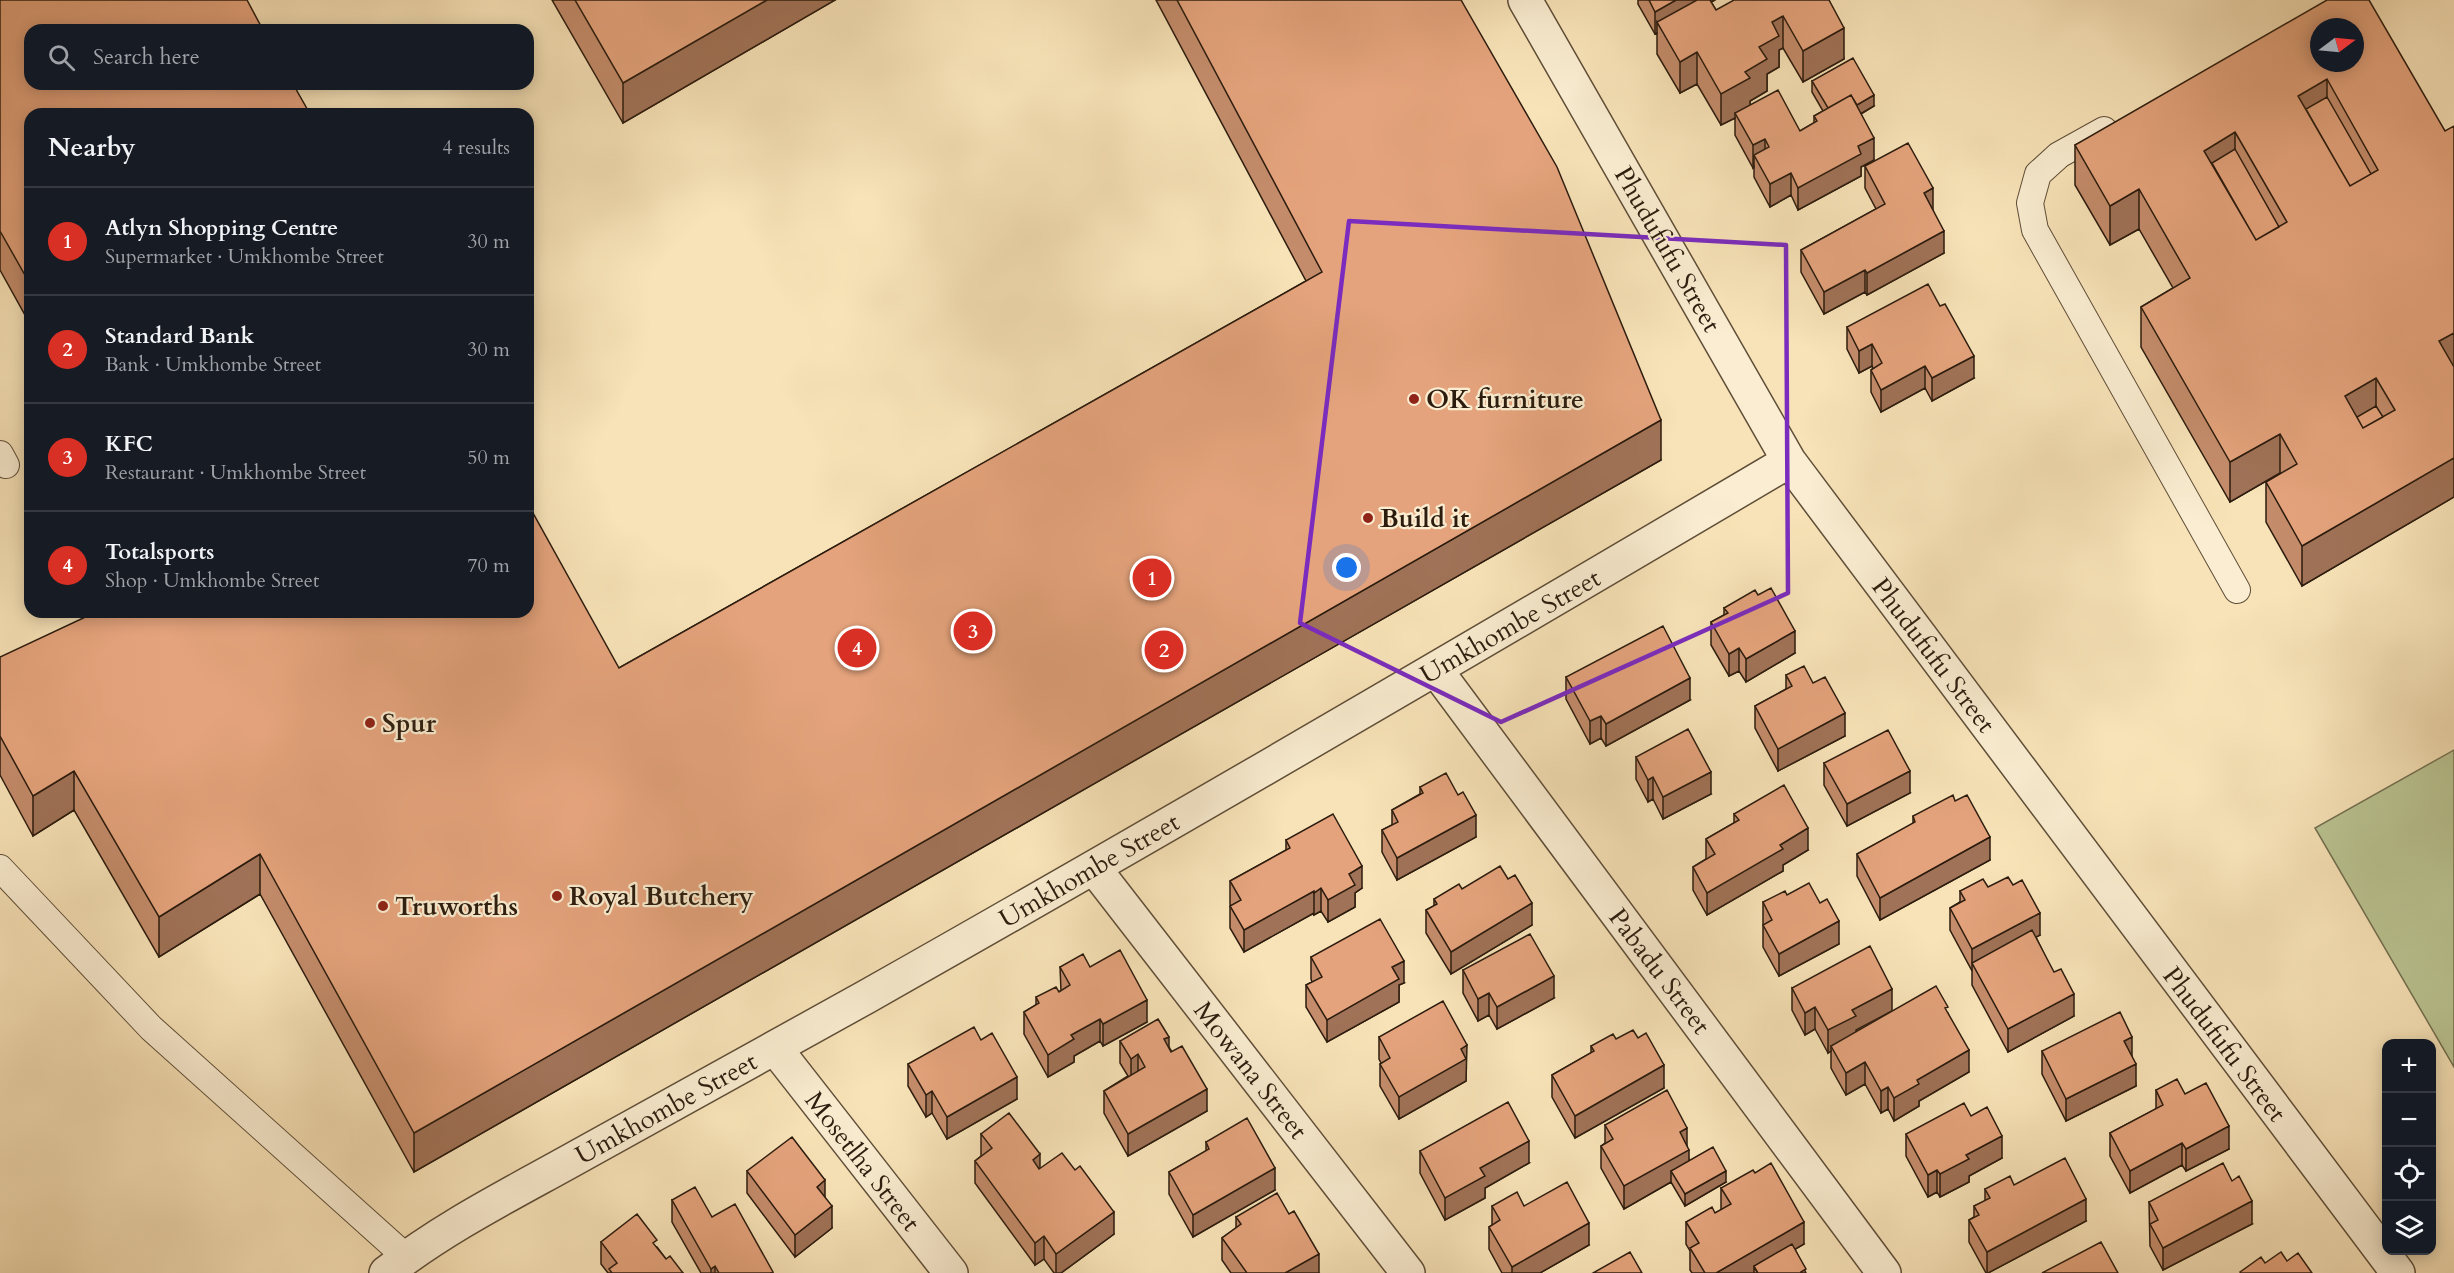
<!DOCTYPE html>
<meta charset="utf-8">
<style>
:root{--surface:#171b24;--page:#20242c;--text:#f1f3f6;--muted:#9ea1a6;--line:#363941;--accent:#d93025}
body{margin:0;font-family:Cardo,serif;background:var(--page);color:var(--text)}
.controls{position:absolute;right:18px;bottom:18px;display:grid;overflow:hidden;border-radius:12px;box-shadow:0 3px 15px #0003}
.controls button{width:54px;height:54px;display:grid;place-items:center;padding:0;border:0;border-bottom:2px solid var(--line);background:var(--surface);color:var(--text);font:30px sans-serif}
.compass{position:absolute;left:2310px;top:18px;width:54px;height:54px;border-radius:50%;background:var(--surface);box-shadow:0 3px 15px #0003;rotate:74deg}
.you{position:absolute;left:1347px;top:568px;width:21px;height:21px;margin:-15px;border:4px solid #fff;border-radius:50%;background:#1a73e8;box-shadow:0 0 0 9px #1a73e833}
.badge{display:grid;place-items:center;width:39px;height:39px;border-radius:50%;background:var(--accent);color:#fff;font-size:20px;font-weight:700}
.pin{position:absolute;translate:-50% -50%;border:3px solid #fff;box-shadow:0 2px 6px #0006}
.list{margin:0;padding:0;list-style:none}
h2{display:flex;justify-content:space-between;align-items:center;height:78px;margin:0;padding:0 24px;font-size:26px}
h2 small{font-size:20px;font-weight:400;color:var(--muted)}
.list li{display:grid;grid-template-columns:39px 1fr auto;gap:18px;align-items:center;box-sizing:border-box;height:108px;padding:0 24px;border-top:2px solid var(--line)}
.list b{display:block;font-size:22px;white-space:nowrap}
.list p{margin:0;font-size:20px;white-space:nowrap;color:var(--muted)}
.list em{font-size:20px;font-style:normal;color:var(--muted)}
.icon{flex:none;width:33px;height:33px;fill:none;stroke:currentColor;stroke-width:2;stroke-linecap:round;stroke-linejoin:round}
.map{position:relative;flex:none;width:2454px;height:1273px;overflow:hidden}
.search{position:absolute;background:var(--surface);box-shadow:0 3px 15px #0003;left:24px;top:24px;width:510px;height:66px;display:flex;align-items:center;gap:15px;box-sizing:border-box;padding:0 21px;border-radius:18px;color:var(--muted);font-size:22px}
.panel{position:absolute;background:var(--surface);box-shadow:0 3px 15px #0003;left:24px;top:108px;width:510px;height:510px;border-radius:18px}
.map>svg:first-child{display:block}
</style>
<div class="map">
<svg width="2454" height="1273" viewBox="0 0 2454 1273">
<rect width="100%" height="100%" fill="#f8e3b8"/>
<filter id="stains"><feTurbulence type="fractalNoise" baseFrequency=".00333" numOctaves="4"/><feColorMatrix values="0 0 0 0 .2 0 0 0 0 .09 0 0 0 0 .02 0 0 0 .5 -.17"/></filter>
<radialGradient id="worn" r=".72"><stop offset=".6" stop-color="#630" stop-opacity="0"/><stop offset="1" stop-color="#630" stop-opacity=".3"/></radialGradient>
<path fill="#bac492" stroke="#737050" stroke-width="1.5" d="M2454 750V1067L2315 828Z"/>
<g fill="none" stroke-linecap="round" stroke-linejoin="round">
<defs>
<path id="service" d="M2104 130 2059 155 2038 174 2030 203 2035 230 2237 590
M0 454 6 465
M0 868 151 1028 406 1257"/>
<path id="minor" d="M1525 0 1789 461 2398 1273
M1436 670 1884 1273
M1094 868 1408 1273
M775 1048 951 1273
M386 1273C446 1226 515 1192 581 1155 676 1103 771 1050 866 997 1176 822 1483 642 1789 461"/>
</defs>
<use href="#service" stroke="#5f4e38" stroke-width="28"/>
<use href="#minor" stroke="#5f4e38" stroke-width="36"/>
<use href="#service" stroke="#faedd1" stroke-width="26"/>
<use href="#minor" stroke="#faedd1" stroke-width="33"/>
</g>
<path fill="#c48c6b" stroke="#2c1c0e" stroke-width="1.5" d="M0 0 30 114V324L0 270Z
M552 0H835L623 123Z
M1156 0H1461L1661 460 414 1172 260 894 159 957 74 810 33 836 0 775V657L619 668 1306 281Z
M1638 0H1715L1711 2 1716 10 1829 0 1844 59 1803 82 1783 48 1779 50V67L1767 74V91L1750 101V105L1800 131 1814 123V116L1823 111 1812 92V81L1874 106 1861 114 1874 160 1861 167V176L1798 210 1791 195 1770 207 1754 177V167L1753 168 1735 135V118L1721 125 1697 84 1680 93 1657 54V33L1655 34 1638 4Z
M2369 0 2454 497 2302 586 2266 522V482L2280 474V473L2230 502 2141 347V307L2173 288 2139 229 2110 245 2075 185V145Z
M1865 166 1933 210 1944 253 1867 295 1865 292 1824 314 1801 272V250L1876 209 1865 188Z
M1847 327 1974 378 1932 401 1925 388 1881 412 1871 392V370L1873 368 1872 366 1859 373 1847 349Z
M1724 608 1795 653 1746 682 1739 671 1729 676 1711 645V622L1724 615Z
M1786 675 1813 683 1845 736 1778 771 1755 728V706L1786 689Z
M1566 677 1690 700 1606 746 1601 738 1590 744 1566 699Z
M1636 757 1711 794 1663 819 1653 799 1648 802 1636 779Z
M1824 763 1910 793 1847 826 1824 785Z
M1420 787 1458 795 1476 837 1397 880 1382 852V830L1392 825V810L1420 794Z
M1955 801 1990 860 1880 920 1857 876V854L1913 824V816Z
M1734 814 1808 850 1783 865V871L1707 915 1693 890V867L1706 859V839L1734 823Z
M1286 840 1362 888 1355 893V907L1328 922 1321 911 1314 915V913L1244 952 1230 928V906H1231L1230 904V881L1286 850Z
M1508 879 1532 925 1451 974 1426 933V910L1434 906V899L1462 889Z
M1988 887 2040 935 2036 937 2074 1016 2008 1052 1972 985V971L1950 930V908L1960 902V891Z
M1787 895 1820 903 1839 944 1779 976 1763 947V902Z
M1311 957 1404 983 1399 985V1002L1327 1042 1306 1007V985L1312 982 1311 979Z
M1060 967H1090L1147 1022 1103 1046 1100 1041 1074 1056V1062L1048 1077 1024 1034V1012L1036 1005V997L1061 991Z
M1463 970 1554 998 1497 1029 1489 1015 1478 1021 1463 993Z
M1792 988 1856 1030V1032L1948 1013 1969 1072 1919 1101V1106L1894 1121 1888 1109 1881 1113 1865 1084 1846 1095 1831 1068V1051L1828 1053 1815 1029 1805 1035 1792 1010Z
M1379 1037 1467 1068H1466V1081L1399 1119 1380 1086V1064L1381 1063 1379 1059Z
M1638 1038 1664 1088 1575 1138 1552 1097V1075L1591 1053V1046L1616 1039Z
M981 1040 1017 1099 947 1139 932 1113 926 1117 908 1086V1064Z
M1120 1041 1169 1047 1207 1111 1128 1156 1104 1113V1091L1128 1076 1120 1063Z
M2042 1051 2132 1057 2136 1086 2066 1121 2042 1074Z
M2156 1090 2185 1094 2229 1149 2186 1171 2182 1165 2130 1193 2110 1156V1133L2156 1109Z
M1971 1116 2002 1158 1969 1176V1182L1940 1197 1937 1192 1928 1197 1906 1156V1134Z
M1605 1125 1687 1146 1689 1161 1726 1182 1685 1206 1671 1182 1624 1209 1601 1168V1146L1605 1143Z
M981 1134 1040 1169 1114 1234 1061 1273H1054L1044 1259 1035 1265 975 1183V1161L981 1156Z
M1206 1142 1275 1190 1193 1237 1169 1194V1172L1206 1151Z
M1420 1151 1529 1163 1485 1188V1198L1445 1220 1420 1173Z
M747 1171 825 1197 832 1228 795 1257 747 1193Z
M2014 1185 2086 1221 1988 1273H1986L1969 1242V1220L1974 1217V1206L1985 1201V1189Z
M1721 1188 1804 1244 1795 1249 1806 1273H1692L1690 1270V1251L1686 1244V1222L1715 1213 1721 1210Z
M672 1200 712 1217 773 1273H701L672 1222Z
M2149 1202 2252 1224 2163 1270 2150 1246Z
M1492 1206H1524L1589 1245 1540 1273H1502L1489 1249V1227L1492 1225Z
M1236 1217 1319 1273H1231L1222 1260V1238L1236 1228Z
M601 1242 657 1247 666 1259 683 1273H608L601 1264Z"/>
<path fill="#a07257" stroke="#2c1c0e" stroke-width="1.5" d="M767 0H835L623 123V83Z
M1676 0H1715L1662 30 1657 22V33L1655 34V12Z
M1783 16V48L1779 50V67L1767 74V91L1750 101V110L1735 113V118L1721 125V94L1745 72 1772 22Z
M1844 28V59L1803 82V51Z
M1697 52V84L1680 93V62Z
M2327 79V119L2308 130 2298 96Z
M1874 95V106L1855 117V106Z
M2235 132V172L2214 184 2204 151Z
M1874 138V160L1861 167V176L1798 210V188L1858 146Z
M1765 139V161L1754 155V167L1753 168V145Z
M1791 173V195L1770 207V184Z
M1933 188V211L1924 193Z
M2139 189V229L2110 245V206Z
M1944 231V253L1867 295V273Z
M1865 270V292L1824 314V292Z
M2454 333V372L2439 341Z
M1872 344V366L1859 373V351Z
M1974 356V378L1932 401V378Z
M1925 366V388L1881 412V390Z
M2376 378V418L2350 433 2345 396Z
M1661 420V460L414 1172V1133Z
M2280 434V473L2230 502V462Z
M2454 458V497L2302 586V546Z
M1795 631V653L1746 682V659Z
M1739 648V671L1729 676V654Z
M1690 678V700L1606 746V724Z
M1845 713V736L1778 771V749Z
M1601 716V738L1590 744V721Z
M74 771V810L33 836V796Z
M1910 771V793L1847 826V804Z
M1711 772V794L1663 819V797Z
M1653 777V799L1648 802V780Z
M1476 815V837L1397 880V858Z
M1808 828V850L1783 865V871L1707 915V893L1780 845Z
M1990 837V860L1880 920V898Z
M260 854V894L159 957V917Z
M1362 866V888L1355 893V907L1328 922V900L1349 874Z
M1321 888V911L1314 915V893Z
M1314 891V913L1244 952V930Z
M1532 903V925L1451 974V952Z
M2040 913V935L1976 969 1972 963V971V949Z
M1839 921V944L1779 976V954Z
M1404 961V983L1399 985V1002L1327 1042V1020L1392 967Z
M1554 976V998L1497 1029V1007Z
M1892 989V1011L1856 1030V1038L1831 1046V1051L1828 1053V1030L1852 1010Z
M1489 993V1015L1478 1021V999Z
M2074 994V1016L2008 1052V1029Z
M1147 1000V1022L1103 1046V1024Z
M1815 1007V1029L1805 1035V1013Z
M1100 1019V1041L1074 1056V1062L1048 1077V1055L1071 1035Z
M1169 1037V1059L1164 1039Z
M2132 1037V1059L2124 1041Z
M1467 1045 1466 1081 1399 1119V1097L1461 1049Z
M1969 1050V1072L1919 1101V1106L1894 1121V1098L1917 1080Z
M1138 1054V1077L1131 1081V1059Z
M1865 1062V1084L1846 1095V1073Z
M2136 1064V1086L2066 1121V1099Z
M1664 1065V1088L1575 1138V1116Z
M1017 1077V1099L947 1139V1117Z
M1888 1087V1109L1881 1113V1091Z
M1207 1089V1111L1128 1156V1134Z
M932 1091V1113L926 1117V1095Z
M2229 1126V1149L2186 1171V1149Z
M1687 1128V1150H1689V1172L1671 1171V1182L1624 1209V1186L1680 1132Z
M2002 1136V1158L1969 1176V1182L1940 1197V1174L1966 1155Z
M1529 1141V1163L1485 1188V1198L1445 1220V1198L1480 1168Z
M2182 1143V1165L2130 1193V1171Z
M1040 1154V1177L1033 1160Z
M1275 1168V1190L1193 1237V1215Z
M1937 1170V1192L1928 1197V1175Z
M1726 1171V1182L1685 1206V1194Z
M825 1180V1202L817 1187Z
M2086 1199V1221L1988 1273H1987V1252Z
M2252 1201V1224L2163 1270V1248Z
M832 1206V1228L795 1257V1235Z
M1114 1212V1234L1061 1273H1056V1254Z
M1804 1222V1244L1757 1272 1754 1266V1273H1716Z
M1589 1223V1245L1540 1273H1512V1267Z
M1044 1236V1259L1035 1265V1243Z
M1319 1254V1273H1285Z
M715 1266V1273H711V1269Z"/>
<path fill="#e4a37c" stroke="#2c1c0e" stroke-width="1.5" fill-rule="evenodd" d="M0 0H247L263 30H30V84H293L310 114H30V284L0 231Z
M575 0H767L623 83Z
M1177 0H1461L1557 167 1661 420 414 1133 260 854 159 917 74 771 33 796 0 736V657L96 612H528V504L619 668 1322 272Z
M1649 0H1676L1655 12Z
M1697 0H1710L1716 10 1734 0H1829L1844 28 1803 51 1783 16 1772 22 1779 36 1759 47 1767 59 1745 72 1750 78 1721 94 1697 52 1680 62 1657 22Z
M2327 0H2369L2445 131 2454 126V333L2439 341 2454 367V458L2302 546 2266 482 2297 464 2280 434 2230 462 2141 307 2190 278 2139 189 2110 206 2075 145ZM2319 27H2355V63H2319ZM2327 79 2378 170 2350 186 2298 96ZM2235 132 2287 222 2256 240 2204 151ZM2376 378 2395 410 2363 428 2345 396Z
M1853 58 1874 95 1857 105 1851 95 1828 108 1812 81Z
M1778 90 1800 131 1817 121 1814 116 1851 95 1874 138 1858 146 1861 154 1798 188 1791 173 1770 184 1754 155 1769 147 1765 139 1753 145 1735 113Z
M2327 97 2371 174 2350 186 2306 109Z
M1908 143 1933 188 1924 193 1944 231 1867 273 1865 270 1824 292 1801 250 1885 204 1865 166Z
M2235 149 2279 227 2256 240 2212 163Z
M1928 284 1940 306 1945 304 1974 356 1932 378 1925 366 1881 390 1871 370 1882 363 1872 344 1859 351 1847 327Z
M2376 406 2383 417 2363 428 2357 417Z
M1771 588 1795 631 1746 659 1739 648 1729 654 1711 622 1728 613 1724 608 1755 590 1758 595Z
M1663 626 1690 678 1606 724 1601 716 1590 721 1566 677Z
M1804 666 1813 683 1825 677 1845 713 1778 749 1755 706 1792 686 1786 675Z
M1688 729 1711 772 1663 797 1653 777 1648 780 1636 757Z
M1888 730 1910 771 1847 804 1824 763Z
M1446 773 1458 795 1463 792 1476 815 1397 858 1382 830 1398 822 1392 810 1423 793 1420 787Z
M1784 785 1808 828 1780 845 1783 849 1707 893 1693 867 1715 854 1706 839 1739 820 1734 814Z
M1953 795 1955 801 1967 795 1990 837 1880 898 1857 854 1915 822 1913 816Z
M1333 814 1362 866 1349 874 1355 885 1328 900 1321 888 1314 893V891L1244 930 1230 906 1241 900 1230 881 1290 848 1286 840Z
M1500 866 1508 879 1515 875 1532 903 1451 952 1426 910 1437 904 1434 899 1459 884 1462 889Z
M2008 877 2013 885 2022 880 2040 913 1972 949 1950 908 1965 900 1960 891 1983 879 1988 887Z
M1809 883 1820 903 1827 899 1839 921 1779 954 1763 925 1772 920 1763 902 1785 891 1787 895Z
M1380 919 1404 961 1392 967 1399 979 1327 1020 1306 985 1322 977 1311 957Z
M2032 930 2054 972 2061 969 2074 994 2008 1029 1972 963Z
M1530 934 1554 976 1497 1007 1489 993 1478 999 1463 970Z
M1870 946 1892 989 1852 1010 1856 1016 1828 1030 1815 1007 1805 1013 1792 988Z
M1120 950 1147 1000 1103 1024 1100 1019 1071 1035 1074 1039 1048 1055 1024 1012 1039 1003 1036 997 1056 987 1059 992 1070 985 1060 967 1083 954 1090 967Z
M1936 986 1948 1007 1945 1008 1969 1050 1917 1080 1919 1084 1894 1098 1888 1087 1881 1091 1865 1062 1846 1073 1831 1046Z
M1443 1001 1467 1045 1461 1049 1466 1059 1399 1097 1380 1064 1390 1058 1379 1037Z
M2120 1012 2132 1037 2124 1041 2136 1064 2066 1099 2042 1051Z
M1158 1019 1169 1037 1164 1039 1171 1052 1182 1046 1207 1089 1128 1134 1104 1091 1145 1067 1138 1054 1131 1059 1120 1041Z
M974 1027 981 1040 992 1033 1017 1077 947 1117 932 1091 926 1095 908 1064Z
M1633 1030 1638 1038 1646 1033 1664 1065 1575 1116 1552 1075 1594 1051 1591 1046 1613 1034 1616 1039Z
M2177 1079 2185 1094 2206 1083 2229 1126 2186 1149 2182 1143 2130 1171 2110 1133 2163 1105 2156 1090Z
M1667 1090 1687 1128 1680 1132 1689 1150 1624 1186 1601 1146 1613 1139 1605 1125Z
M1508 1102 1529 1141 1480 1168 1485 1176 1445 1198 1420 1151Z
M1964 1103 1971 1116 1987 1107 2002 1136 1966 1155 1969 1159 1940 1174 1937 1170 1928 1175 1906 1134Z
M1009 1113 1040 1154 1033 1160 1039 1169 1062 1153 1075 1170 1080 1166 1114 1212 1056 1254 1044 1236 1035 1243 975 1161 992 1148 981 1134Z
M1247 1118 1275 1168 1193 1215 1169 1172 1209 1149 1206 1142Z
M792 1137 825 1180 817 1187 832 1206 795 1235 747 1171Z
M1713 1147 1726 1171 1685 1194 1671 1171Z
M2065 1158 2086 1199 1987 1252 1969 1220 1979 1215 1974 1206 1990 1198 1985 1189 2010 1176 2014 1185Z
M1771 1163 1804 1222 1716 1273H1705L1690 1248 1699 1243 1686 1222 1712 1207 1715 1213 1731 1204 1721 1188 1753 1170 1755 1173Z
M2223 1163 2232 1181 2239 1176 2252 1201 2163 1248 2150 1224 2158 1220 2149 1202Z
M1567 1182 1589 1223 1512 1267 1489 1227 1500 1220 1492 1206 1517 1192 1524 1206Z
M695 1187 712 1217 735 1204 773 1272 770 1273H719L715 1266 711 1269 672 1200Z
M1277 1193 1289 1214 1294 1211 1319 1254 1285 1273H1247L1222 1238 1241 1224 1236 1217Z
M637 1214 657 1240 653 1243 666 1259 670 1256 683 1273H612L609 1269 617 1263 601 1242Z
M2101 1242 2118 1273H2042Z
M1792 1244 1806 1269 1801 1272 1802 1273H1758L1754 1266Z
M1630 1252 1642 1273H1593Z
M2281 1252 2287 1261 2298 1253 2312 1273H2241L2240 1272 2261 1257 2265 1263Z"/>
<path fill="none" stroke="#7b2cbf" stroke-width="4.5" stroke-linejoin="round" d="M1349 221 1786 245 1788 593 1501 722 1300 623Z"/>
<g fill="#8f2418" stroke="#faedd1" stroke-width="2">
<circle cx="1414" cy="399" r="6"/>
<circle cx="1368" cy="518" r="6"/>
<circle cx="370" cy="723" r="6"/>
<circle cx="557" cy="896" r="6"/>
<circle cx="383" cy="906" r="6"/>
</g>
<g text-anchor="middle" stroke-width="4.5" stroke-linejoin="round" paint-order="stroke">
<g font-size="26" fill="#2c1c0e" stroke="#faedd1">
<text transform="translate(1668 249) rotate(60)" y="9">Phudufufu Street</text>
<text transform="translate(1510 626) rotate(-30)" y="9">Umkhombe Street</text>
<text transform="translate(1934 655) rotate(53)" y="9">Phudufufu Street</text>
<text transform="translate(1089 870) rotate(-30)" y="9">Umkhombe Street</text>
<text transform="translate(1660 971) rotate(53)" y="9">Pabadu Street</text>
<text transform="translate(2225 1044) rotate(53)" y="9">Phudufufu Street</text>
<text transform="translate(1251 1070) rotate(52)" y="9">Mowana Street</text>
<text transform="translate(666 1108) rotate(-29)" y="9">Umkhombe Street</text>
<text transform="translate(863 1161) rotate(52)" y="9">Mosetlha Street</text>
</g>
<g font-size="26" font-weight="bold" fill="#2c1c0e" stroke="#faedd1" text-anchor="start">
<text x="1426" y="408">OK furniture</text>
<text x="1380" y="527">Build it</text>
<text x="382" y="732">Spur</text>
<text x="569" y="905">Royal Butchery</text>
<text x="395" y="915">Truworths</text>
</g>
</g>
<rect width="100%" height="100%" filter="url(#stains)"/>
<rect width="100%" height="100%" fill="url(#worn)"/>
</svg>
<div class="controls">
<button>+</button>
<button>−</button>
<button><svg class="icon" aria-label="locate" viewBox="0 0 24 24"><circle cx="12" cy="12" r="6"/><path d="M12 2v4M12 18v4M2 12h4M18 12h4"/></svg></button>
<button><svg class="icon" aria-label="layers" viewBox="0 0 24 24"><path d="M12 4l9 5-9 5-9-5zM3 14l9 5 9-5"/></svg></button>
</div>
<svg class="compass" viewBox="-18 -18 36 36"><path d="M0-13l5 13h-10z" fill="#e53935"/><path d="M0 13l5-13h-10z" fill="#9ea1a6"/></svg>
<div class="you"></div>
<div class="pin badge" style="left:1152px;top:578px">1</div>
<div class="pin badge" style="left:1164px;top:650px">2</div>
<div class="pin badge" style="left:973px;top:631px">3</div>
<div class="pin badge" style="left:857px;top:648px">4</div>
<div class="search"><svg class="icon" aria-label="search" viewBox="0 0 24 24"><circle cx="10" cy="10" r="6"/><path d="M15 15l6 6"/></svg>Search here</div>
<section class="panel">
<h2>Nearby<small>4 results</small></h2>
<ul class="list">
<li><span class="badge">1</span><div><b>Atlyn Shopping Centre</b><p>Supermarket · Umkhombe Street</p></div><em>30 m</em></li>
<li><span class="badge">2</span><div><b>Standard Bank</b><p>Bank · Umkhombe Street</p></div><em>30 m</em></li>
<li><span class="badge">3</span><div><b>KFC</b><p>Restaurant · Umkhombe Street</p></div><em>50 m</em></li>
<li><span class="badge">4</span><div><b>Totalsports</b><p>Shop · Umkhombe Street</p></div><em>70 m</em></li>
</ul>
</section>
</div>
